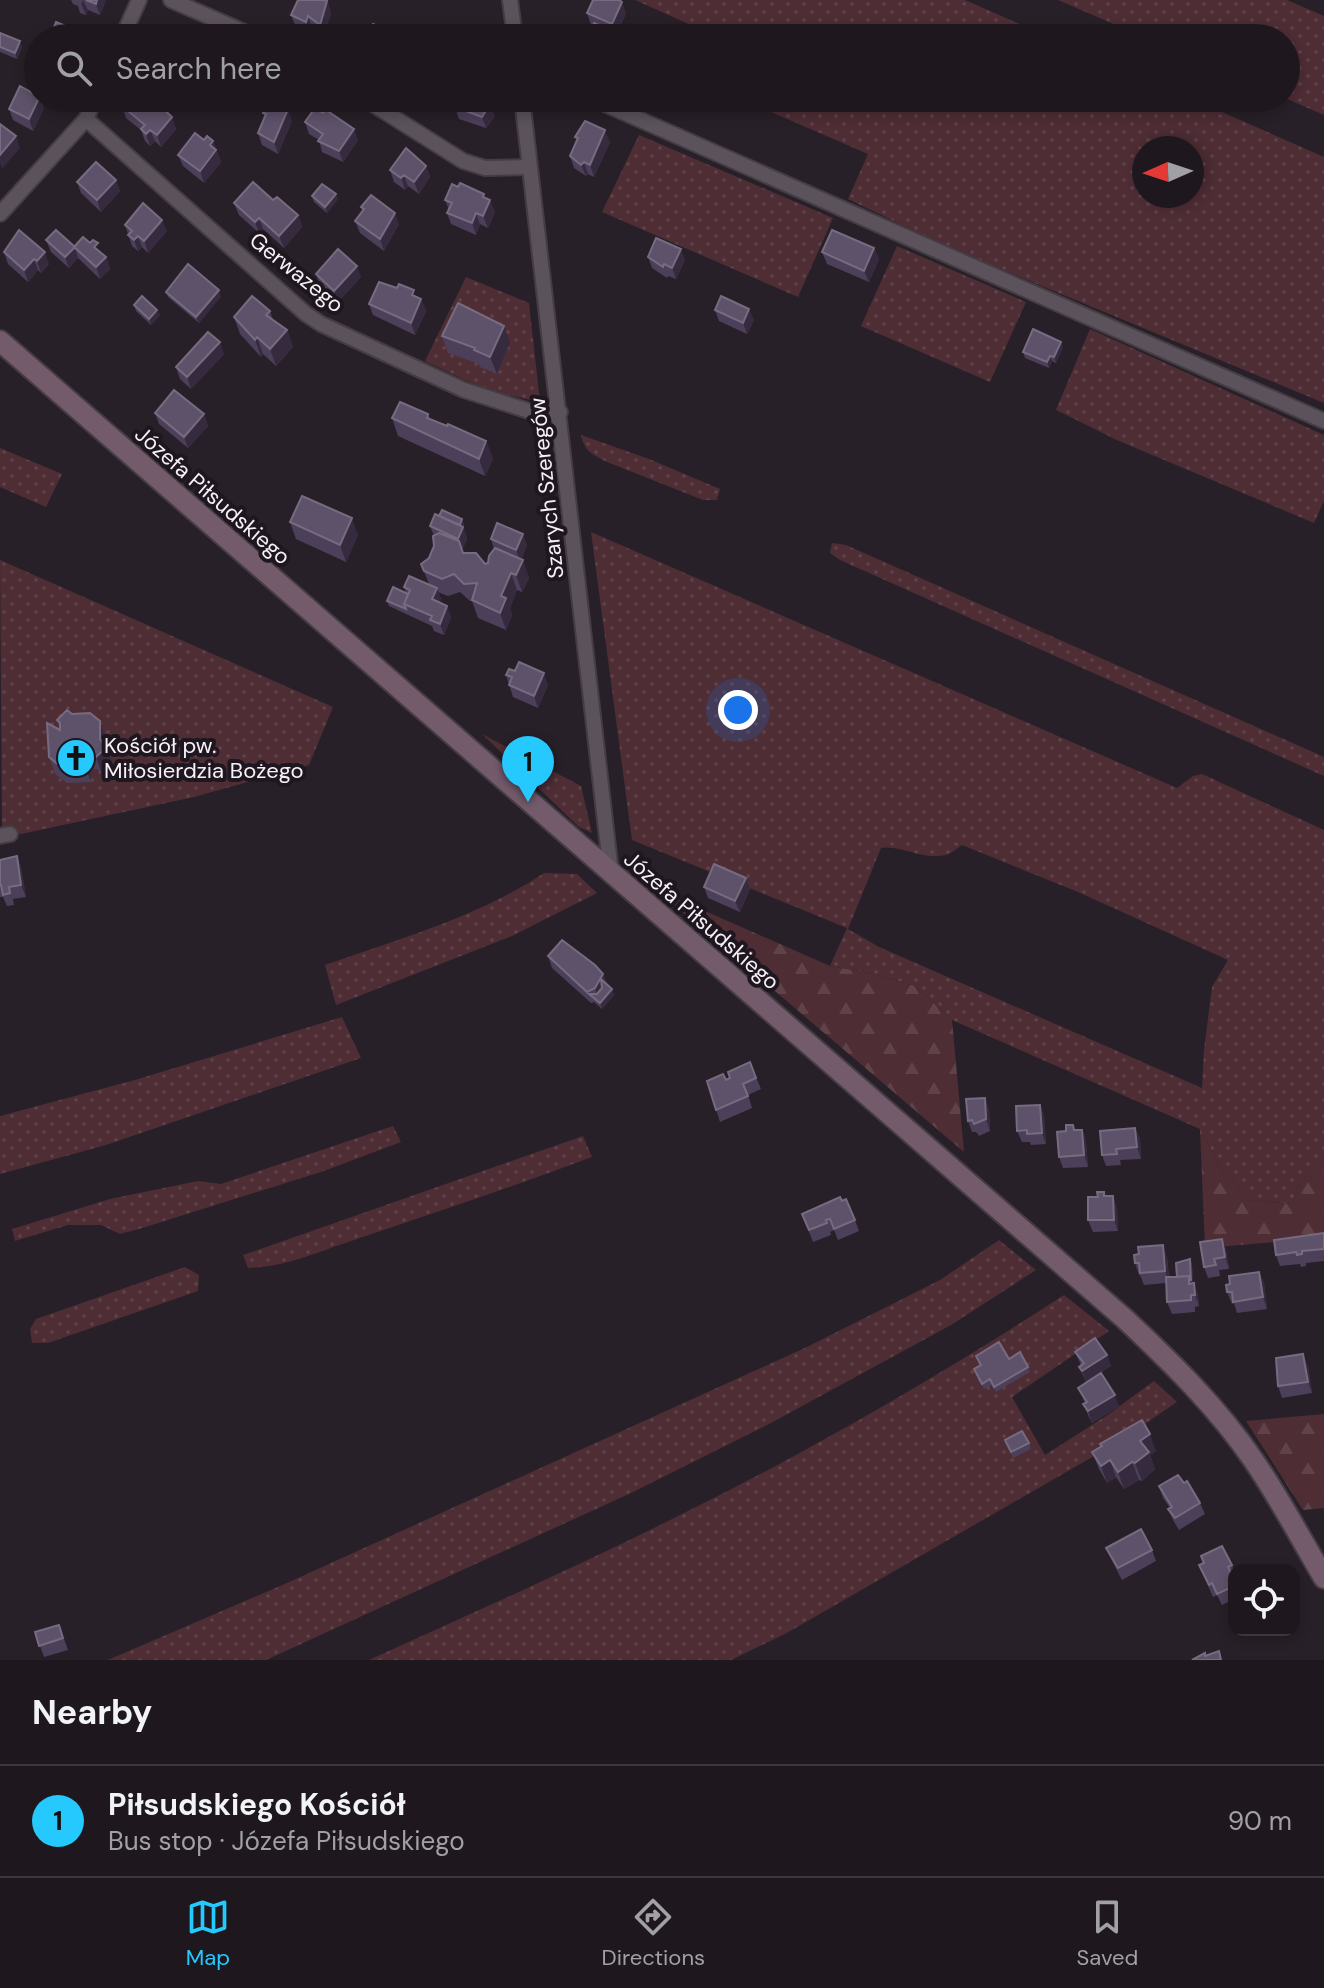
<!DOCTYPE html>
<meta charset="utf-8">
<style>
:root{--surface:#1e181e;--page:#262127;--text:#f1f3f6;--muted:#a1a0a4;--line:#3c373c;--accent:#26c9fe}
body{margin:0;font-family:"DM Sans",sans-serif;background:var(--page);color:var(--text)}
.controls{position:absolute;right:24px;bottom:24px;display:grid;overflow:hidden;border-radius:16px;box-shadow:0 4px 12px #0003}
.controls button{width:72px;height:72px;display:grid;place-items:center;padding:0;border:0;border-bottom:2px solid var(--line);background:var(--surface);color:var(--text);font:40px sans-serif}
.compass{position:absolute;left:1132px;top:136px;width:72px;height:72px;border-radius:50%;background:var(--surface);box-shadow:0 4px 12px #0003;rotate:267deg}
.you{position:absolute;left:738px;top:710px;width:28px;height:28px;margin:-20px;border:6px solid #fff;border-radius:50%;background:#1a73e8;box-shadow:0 0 0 12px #1a73e833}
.badge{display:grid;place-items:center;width:52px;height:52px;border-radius:50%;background:var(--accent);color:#111;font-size:26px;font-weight:700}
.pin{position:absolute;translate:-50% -66px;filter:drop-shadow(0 2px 4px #0008)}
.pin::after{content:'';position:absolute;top:42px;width:28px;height:24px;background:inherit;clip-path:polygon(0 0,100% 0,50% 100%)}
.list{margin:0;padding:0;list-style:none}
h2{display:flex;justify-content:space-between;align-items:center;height:104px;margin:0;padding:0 32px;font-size:34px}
h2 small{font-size:26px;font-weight:400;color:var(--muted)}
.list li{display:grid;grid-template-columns:52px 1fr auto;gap:24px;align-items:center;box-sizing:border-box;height:112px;padding:0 32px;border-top:2px solid var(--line)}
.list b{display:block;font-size:30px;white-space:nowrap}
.list p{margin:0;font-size:26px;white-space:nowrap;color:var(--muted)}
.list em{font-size:26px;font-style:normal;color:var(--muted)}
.icon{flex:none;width:44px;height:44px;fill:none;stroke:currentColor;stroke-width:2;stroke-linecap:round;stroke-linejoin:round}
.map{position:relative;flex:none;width:1324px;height:1660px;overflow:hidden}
.search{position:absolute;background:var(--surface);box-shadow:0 4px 12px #0003;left:24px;right:24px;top:24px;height:88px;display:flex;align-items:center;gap:20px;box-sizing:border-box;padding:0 28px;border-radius:44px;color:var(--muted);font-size:30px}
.sheet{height:216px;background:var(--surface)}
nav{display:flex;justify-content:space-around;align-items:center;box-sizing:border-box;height:112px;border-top:2px solid var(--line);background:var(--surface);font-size:22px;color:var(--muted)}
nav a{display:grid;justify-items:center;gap:4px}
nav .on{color:var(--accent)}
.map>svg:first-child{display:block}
</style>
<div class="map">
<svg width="1324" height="1660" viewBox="0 0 1324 1660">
<defs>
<pattern id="grass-dots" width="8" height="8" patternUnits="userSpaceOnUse" patternTransform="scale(2)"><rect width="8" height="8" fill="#4e2d35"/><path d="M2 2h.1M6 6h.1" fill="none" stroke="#604249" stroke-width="1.8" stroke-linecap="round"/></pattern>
<pattern id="forest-firs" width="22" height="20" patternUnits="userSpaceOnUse" patternTransform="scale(2)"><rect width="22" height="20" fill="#4e2d35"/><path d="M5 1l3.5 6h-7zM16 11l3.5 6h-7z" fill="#604249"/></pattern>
</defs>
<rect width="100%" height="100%" fill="#282028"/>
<path fill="url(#grass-dots)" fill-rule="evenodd" d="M635 0H965L1052 38H720Z
M1058 0H1287L1324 16V115L1285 98 1286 38H1146Z
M739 98H1190L1324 157V403L948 247 848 199 868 154ZM1144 148H1192V196H1144Z
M639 135 833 218 798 297 602 212Z
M897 246 1026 302 990 382 861 326Z
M466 277 529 303 540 402 486 390 425 361Z
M1090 329 1324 435V501L1314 523 1119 441 1056 410Z
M581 435 649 459 720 489 717 500H703L607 462C593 455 584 451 581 435Z
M0 448 62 474 46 507 0 487Z
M591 532 1177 788 1193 776 1202 774 1324 830V1159L1300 1183 1292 1204 1250 1200 1221 1168 1200 1129 952 1020 915 986 875 974 830 966 847 928 632 840ZM962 845 1078 892 1228 960 1212 987 1204 1050 1202 1088 879 947 848 929 881 848C902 845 923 861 945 855 951 854 957 848 962 845Z
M832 543 846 545 1324 757V776L840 560 830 553Z
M0 560 333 707 309 765 194 797 21 834 2 827Z
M482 734 581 786 592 833 579 827Z
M544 873 577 874 597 893 512 936 336 1005 325 965C399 939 478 917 544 873Z
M342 1017 361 1058 106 1145 0 1174V1116L135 1080Z
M393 1126 401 1142 321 1172 139 1229 120 1234 101 1225H68L15 1241 12 1229 110 1199 198 1181 221 1184Z
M583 1136 592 1157C515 1186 438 1212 360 1238 322 1250 288 1267 248 1268L243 1255Z
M999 1240 1036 1270 951 1325 771 1423 631 1493 266 1660H108L287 1583 807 1347 940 1280Z
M185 1267 199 1275 198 1291 48 1343H32L30 1329 36 1319Z
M1064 1295 1109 1331 1012 1397 1045 1455 1106 1416 1154 1381 1177 1402 1120 1441 785 1634 731 1660H369C479 1610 590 1561 698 1506 824 1443 946 1372 1064 1295Z"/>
<path fill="url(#forest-firs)" d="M655 889 830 966 875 974 915 986 952 1020 964 1152Z
M1200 1129 1221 1168 1250 1200 1292 1204 1300 1183 1324 1159V1238L1205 1248Z
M1324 1414V1508L1303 1510 1246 1421Z"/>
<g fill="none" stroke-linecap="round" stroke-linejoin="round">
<defs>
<path id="street" d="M171 0 258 38
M510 0 515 38
M122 38 139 0
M363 98 463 161 485 168 530 167
M522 98 611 873
M591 98 1324 421
M86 119 306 314 321 324 464 390 532 412H560
M0 214 86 119 95 98
M0 836 10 834"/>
<path id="secondary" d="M0 341 1125 1319C1172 1363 1218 1408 1254 1461 1280 1499 1301 1539 1324 1578"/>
</defs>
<use href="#street" stroke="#443d44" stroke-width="18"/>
<use href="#secondary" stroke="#443d44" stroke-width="24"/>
<use href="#street" stroke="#5b525b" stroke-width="14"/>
<use href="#secondary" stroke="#745b6c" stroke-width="20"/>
</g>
<path fill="#4c3f59" d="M71 0H106L100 15 88 10 86 15 80 13 78 6 73 4Z
M327 1 331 13 324 36 312 28 310 33 296 27 291 15Z
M587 13H626L617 34 591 38 589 33 593 26 591 25Z
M0 33 22 47 17 59 0 52Z
M410 98H435L430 108Z
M460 98H497L498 103 493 113 495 116 486 128 459 119 455 107Z
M122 106 172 117 176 129 161 147 155 141 150 146 145 141 141 130 126 118Z
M44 108 33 131 13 120 9 109Z
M263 113 292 121 278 154 262 145 258 133 265 118Z
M305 122 358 140 343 162 322 152 319 140 309 134Z
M575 137 610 142 594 177 588 174 586 176 574 168 570 156 576 140Z
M204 140 213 141 221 162 204 183 183 166 178 155Z
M426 166 430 177 419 194 408 186 405 190 394 182 390 170Z
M116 180 120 191 101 212 81 193 77 182Z
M312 196 338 199 327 213 314 202Z
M486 199 495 212 488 228 480 224 476 235 451 224 447 213 449 210 445 200Z
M273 200 298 215 302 227 284 248 263 229 259 233 239 215 234 203Z
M361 207 399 224 384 251 360 233 355 221 363 211Z
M125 225 167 231 148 253 142 247 138 251 132 246Z
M19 230 49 264 41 273 38 270 28 282 8 264 4 252Z
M46 240 101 253 106 257 110 269 100 279 78 258 69 268 51 252Z
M874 248 879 259 869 282 827 264 822 252Z
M648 257 685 260 676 279 668 276 667 278 652 268Z
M316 274 361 277 338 302 320 286Z
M166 292 221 296 199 323 168 297Z
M416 297 421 299 426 311 415 335 373 315 369 304Z
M134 305 160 315 151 325 136 311Z
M715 310 754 320 747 334 719 321Z
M270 311 273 320 287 330 293 347 276 366 263 354 261 357 240 334 234 317Z
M442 336 510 343 497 374 480 367 479 364 448 353Z
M1063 347 1056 363 1052 361 1049 368 1025 358 1023 352Z
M224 354 191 389 180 379 176 367Z
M155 413 204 414 208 426 188 448 159 424Z
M428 414 430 419 486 441 493 459 485 476 398 436 392 418Z
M439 516 462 519 464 525 463 527 467 539 462 550 463 553 485 564 488 563 494 549 491 539 527 545 521 560 529 578 522 592 517 590 510 608 512 615 506 630 478 618 472 601H470L460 592 448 596 438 592 441 599 439 603 447 606 451 618 444 635 434 631 432 626 389 606 387 601 406 593 404 587 429 584 421 564 429 558 434 546V536L430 526Z
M290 522 358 535 346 562 296 539Z
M506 675 548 685 538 708 513 697Z
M72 714 100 721 106 738V746L113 764 102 774 97 769H90L91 782 67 783 55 774 49 757 60 730 57 720Z
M17 856 21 867 26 897 13 899 14 905 7 906 3 897H0V860Z
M746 878 750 889 740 912 708 898 704 887Z
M548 956 603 974 607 984 612 989 614 995 602 1009 594 1002 591 1003 552 968Z
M750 1062 761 1089 748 1095 752 1108 720 1122 707 1081 726 1080Z
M1040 1105 1044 1116 1046 1144 1031 1145 1030 1142H1022L1017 1131Z
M989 1109 990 1131 979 1136 976 1132H972L968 1121Z
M1135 1128 1140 1139 1141 1159 1120 1160 1121 1165 1106 1166 1102 1155Z
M1075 1130H1082L1086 1142 1088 1167 1063 1168 1059 1157Z
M842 1201 855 1220 859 1231 838 1240 834 1230 830 1232 831 1235 813 1242 802 1214Z
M1117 1208 1118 1231 1093 1232 1088 1220Z
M1324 1233V1261L1306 1263V1266L1301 1267 1300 1264 1280 1266 1276 1255Z
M1222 1239 1226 1250 1229 1269 1219 1270 1220 1276 1208 1278 1204 1267Z
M1167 1257 1169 1277H1177L1190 1259 1192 1265 1193 1283 1198 1295 1199 1306 1195 1307V1312L1172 1314 1167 1302 1166 1283 1144 1285 1140 1275H1139L1135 1263Z
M1259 1272 1264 1283 1267 1309 1237 1313 1234 1303 1232 1304 1227 1292 1230 1284Z
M1075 1352 1107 1355 1111 1366 1086 1382 1079 1367 1081 1365Z
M976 1356 1009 1359 1028 1367 1030 1372 996 1392 992 1385 984 1389 974 1369 980 1365Z
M1308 1366 1312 1393 1282 1398 1278 1386Z
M1078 1388 1119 1406 1092 1423 1088 1415 1083 1404 1085 1403Z
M1005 1440 1029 1443 1031 1449 1013 1458Z
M1156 1451 1150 1455 1155 1469 1142 1481 1139 1480 1124 1489 1116 1477 1107 1483 1099 1469 1092 1452Z
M1184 1483 1200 1503 1205 1514 1179 1530 1173 1520 1168 1509 1170 1508 1163 1498 1159 1486Z
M1106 1548 1152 1550 1156 1561 1122 1580 1111 1559Z
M1199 1565H1232L1234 1570 1233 1578 1234 1599 1222 1605 1217 1595 1213 1597Z
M59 1625 68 1650 44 1657 35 1632Z"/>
<path fill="#362b3e" d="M83 0 88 10 86 15 81 4Z
M97 0H106L100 15 96 4Z
M327 1 331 13 324 36 320 25Z
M622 2 626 13 616 36 612 24Z
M308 16 312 28 310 33 306 22Z
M20 41 22 47 17 59 15 53Z
M39 98H41L44 108 33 131 29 119Z
M427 98H435L430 108Z
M491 98H497L498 103 493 113 495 116 486 128 482 117Z
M288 109 292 121 278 154 274 142Z
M172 117 176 129 161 147 157 135Z
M354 129 358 140 343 162 339 151Z
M150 130 155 141 150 146 146 134Z
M605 130 610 142 594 177 590 165Z
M16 136 20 148 2 169 0 162V155Z
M213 141 221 162 204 183 200 171 210 145Z
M584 162 588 174 586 176 581 165Z
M426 166 430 177 419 194 414 182Z
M404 175 408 186 405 190 401 178Z
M116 180 120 191 101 212 97 200Z
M336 194 338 199 327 213 325 207Z
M484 194 488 205 490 200 495 212 488 228 483 216V197Z
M395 213 399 224 384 251 380 239Z
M476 213 480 224 476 235 472 223Z
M298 215 302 227 284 248 279 236Z
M259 218 263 229 259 233 255 222Z
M162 220 167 231 148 253 144 241Z
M138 236 142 247 138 251 134 240Z
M75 247 78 258 69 268 65 257Z
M874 248 879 259 869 282 864 271Z
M681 249 685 260 676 279 672 268Z
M45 252 49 264 41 273 37 261Z
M106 257 110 269 100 279 96 267Z
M34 259 38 270 28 282 24 270Z
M357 266 361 277 338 302 334 291Z
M219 290 221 296 199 323 196 317Z
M421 299 426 311 415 335 411 323Z
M749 309 754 320 747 334 743 323Z
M157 310 160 315 151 325 149 319Z
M504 326 510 343 497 374 490 357Z
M287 330 293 347 276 366 270 349Z
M257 337 263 354 261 357 255 340Z
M220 342 224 354 191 389 187 377Z
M1061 342 1063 347 1056 363 1054 357Z
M1050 356 1052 361 1049 368 1047 362Z
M204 414 208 426 188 448 184 437Z
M486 441 493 459 485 476 479 459Z
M352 518 358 535 346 562 340 545Z
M462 519 464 525 463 527 467 539 462 550 458 539V530Z
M523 534 527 545 520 561 516 550Z
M523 560 529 578 522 592 516 575Z
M511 573 517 590 510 608 512 615 506 630 500 613 501 596Z
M437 588 441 599 436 611 432 599Z
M447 606 451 618 444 635 440 624Z
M544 673 548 685 538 708 534 696Z
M100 721 106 738V747L113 764 102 774 96 757 100 739Z
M84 752 90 769 91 782 85 765Z
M17 856 21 867 26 897 21 885Z
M746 878 750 889 740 912 735 901Z
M603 974 607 985 599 999 595 988Z
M612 989 614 995 602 1009 600 1003Z
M985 1098 989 1109 990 1131 986 1119Z
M1040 1105 1044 1116 1046 1144 1042 1133Z
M1135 1128 1140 1139 1141 1159 1137 1147Z
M1082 1130 1086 1142 1088 1167 1084 1155Z
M1113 1196 1117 1208 1118 1231 1114 1220Z
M1222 1239 1226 1250 1229 1269 1225 1257Z
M1163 1245 1167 1257 1169 1283 1165 1271Z
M1190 1259 1192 1265 1194 1295 1189 1284Z
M1259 1272 1264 1283 1267 1309 1263 1297Z
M1194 1283 1198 1295 1199 1306 1195 1295Z
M1303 1354 1308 1366 1312 1393 1308 1382Z
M1107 1355 1111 1366 1086 1382 1082 1371Z
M1115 1395 1119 1406 1092 1423 1088 1411Z
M1150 1434 1156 1451 1150 1455 1155 1469 1142 1481 1135 1463 1140 1441Z
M1110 1460 1116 1477 1107 1483 1101 1466Z
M1132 1462 1139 1480 1124 1489 1118 1472Z"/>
<path fill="#5e526a" stroke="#766b80" stroke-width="2" d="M86 0H97L96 4Z
M298 0H324L327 1 320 25 308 16 306 22 291 15Z
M593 0H619L622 2 612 24 587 13Z
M56 22 80 32 78 38H50Z
M594 23 627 38H591L593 35 589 33Z
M373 24 392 33 390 36 395 38H367Z
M0 33 20 41 15 53 0 47Z
M20 86 38 96V98H39L29 119 9 109Z
M129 98H152L172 117 157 135 150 130 146 134 141 129 145 125 122 106Z
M460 98H491L489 102 490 104 482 117 455 107Z
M272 102 288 109 274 142 258 133 266 114 263 113 265 109 268 110Z
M315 108 323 113 326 110 354 129 339 151 318 141 323 134 305 122Z
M585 121 605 130 590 165 584 162 581 165 570 156 578 138 575 137Z
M0 124 16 136 0 155Z
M195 133 204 140 207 136 213 141 210 145 216 150 200 171 178 155Z
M406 148 426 166 414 182 404 175 401 178 390 170Z
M96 162 116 180 97 200 77 182Z
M253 182 273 200 277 197 298 215 279 236 259 218 255 222 234 203Z
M460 183 484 194 483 197 490 200 483 216 476 213 472 223 447 213 452 203 445 200 452 184 458 187Z
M322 184 336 194 325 207 312 196Z
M371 195 395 213 380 239 355 221 364 209 361 207Z
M143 203 162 220 144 241 138 236 134 240 128 235 132 231 125 225Z
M19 230 45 252 37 261 34 259 24 270 4 252Z
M56 230 75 247 65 257 46 240Z
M832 230 874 248 864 271 822 252Z
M83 237 90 243 93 240 98 243 94 247 106 257 96 267 74 247Z
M656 238 681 249 672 268 664 264 663 267 648 257Z
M338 249 357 266 334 291 316 274Z
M188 264 219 290 196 317 166 292Z
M379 282 397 288 399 284 414 290 412 295 421 299 411 323 369 304Z
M142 296 157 310 149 319 134 305Z
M252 296 270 311 266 315 287 330 270 349 257 337 255 340 234 317Z
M721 296 749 309 743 323 715 310Z
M458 303 504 326 490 357 474 350 475 348 442 336Z
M1033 329 1061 342 1054 357 1050 356 1047 362 1023 352Z
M208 332 220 342 187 377 176 367Z
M174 390 204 414 184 437 155 413Z
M400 402 428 414 427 418 447 426 448 424 486 441 479 459 392 418Z
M302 496 352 518 340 545 290 522Z
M442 510 462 519 460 525 439 516Z
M435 514 463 527 458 539 430 526Z
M497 523 523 534 516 550 491 539Z
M439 533 459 541 463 553H476L485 564 488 563 489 556 495 548 523 560 516 575 511 573 501 596 506 598 500 613 472 600 477 583 464 584 454 574 442 579 424 571 421 564 429 558 434 546 433 536Z
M409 576 437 588 432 599 447 606 440 624 430 620 432 616 404 604 410 590 404 587Z
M393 587 408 594 404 604 406 609 387 601Z
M519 662 544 673 534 696 509 685 512 677 506 675 509 669 515 671Z
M67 710 72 714 90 713 100 721V739L107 747 96 757 90 752H84L85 765 60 766 49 757 47 723 60 730V723L57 720Z
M17 856 21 885 9 887 10 893 3 895 1 885H0V860Z
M714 864 746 878 735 901 704 887Z
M562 940 595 965 603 974 595 988 587 992 548 956Z
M601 979 612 989 600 1003 589 994H597L602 988Z
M750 1062 756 1078 743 1084 748 1096 716 1110 707 1081 723 1074 726 1080 730 1078 728 1072Z
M985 1098 986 1119 974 1124 972 1120 968 1121 966 1099Z
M1040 1105 1042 1133 1027 1134V1130L1017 1131 1016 1106Z
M1066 1125H1073L1074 1130H1082L1084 1155 1059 1157 1057 1132 1066 1131Z
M1135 1128 1137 1147 1116 1149 1117 1154 1102 1155 1100 1131Z
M1097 1192H1104V1196H1113L1114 1220H1088V1197H1098Z
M840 1197 842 1201 846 1199 855 1220 834 1229 830 1219 826 1220 827 1223 809 1230 802 1214Z
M1324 1233V1249L1302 1251V1254L1297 1255 1296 1252 1276 1255 1274 1240Z
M1222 1239 1225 1257 1214 1259 1216 1265 1204 1267 1200 1242Z
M1163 1245 1165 1271 1140 1273 1139 1263H1135L1134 1255 1139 1254 1138 1247Z
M1190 1259 1191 1281 1189 1276 1177 1277 1176 1263Z
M1259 1272 1263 1297 1233 1302 1232 1292H1227L1226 1285 1230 1284 1229 1276Z
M1189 1276V1284L1194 1283 1195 1295H1191V1300L1167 1302 1166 1277Z
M1095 1338 1107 1355 1082 1371 1079 1367 1084 1363 1075 1352Z
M999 1342 1009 1359 1020 1352 1028 1367 994 1387 990 1379 982 1384 974 1369 981 1365 976 1356Z
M1303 1354 1308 1382 1278 1386 1276 1358Z
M1101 1373 1115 1395 1088 1411 1083 1404 1087 1402 1078 1388Z
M1142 1420 1150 1434 1140 1441 1149 1452 1135 1463 1132 1462 1118 1472 1110 1460 1101 1466 1092 1452 1102 1446 1100 1444Z
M1022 1431 1029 1443 1011 1452 1005 1440Z
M1178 1475 1184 1483 1187 1481 1200 1503 1175 1518 1168 1509 1172 1507 1159 1486Z
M1141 1529 1152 1550 1118 1568 1106 1548Z
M1222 1546 1232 1565 1228 1567 1234 1580V1586L1217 1594 1212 1583 1209 1585 1199 1565 1204 1563 1201 1556Z
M59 1625 63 1638 39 1646 35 1632Z
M1219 1651 1221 1660H1192L1205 1653V1656Z"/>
<defs>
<symbol id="church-disc" viewBox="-11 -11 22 22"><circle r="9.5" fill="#26c9fe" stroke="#1f171f"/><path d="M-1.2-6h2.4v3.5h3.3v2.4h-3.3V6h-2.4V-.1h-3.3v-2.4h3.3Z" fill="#111"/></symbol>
</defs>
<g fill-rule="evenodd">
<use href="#church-disc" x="54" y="736" width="44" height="44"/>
</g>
<g text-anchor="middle" stroke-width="8" stroke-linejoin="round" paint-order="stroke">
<g font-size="22" fill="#f7f1f7" stroke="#1f171f">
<text transform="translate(297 272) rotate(39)" y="8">Gerwazego</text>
<text transform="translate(546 488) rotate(-96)" y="8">Szarych Szeregów</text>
<text transform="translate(213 495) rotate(41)" y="8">Józefa Piłsudskiego</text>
<text transform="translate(702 920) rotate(41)" y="8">Józefa Piłsudskiego</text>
</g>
<g font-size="22" fill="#f7f1f7" stroke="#1f171f" text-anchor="start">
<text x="104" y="753">Kościół pw.<tspan x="104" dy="25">Miłosierdzia Bożego</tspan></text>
</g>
</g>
</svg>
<div class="controls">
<button><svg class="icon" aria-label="locate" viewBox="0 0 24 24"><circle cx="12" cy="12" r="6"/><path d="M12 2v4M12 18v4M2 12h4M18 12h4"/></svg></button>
</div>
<svg class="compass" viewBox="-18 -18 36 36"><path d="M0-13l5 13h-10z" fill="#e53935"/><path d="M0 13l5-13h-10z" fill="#a1a0a4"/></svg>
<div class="you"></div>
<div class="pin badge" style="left:528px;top:802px">1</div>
<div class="search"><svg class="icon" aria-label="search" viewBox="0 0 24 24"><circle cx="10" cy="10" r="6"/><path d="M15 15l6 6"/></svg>Search here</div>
</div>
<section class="sheet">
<h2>Nearby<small></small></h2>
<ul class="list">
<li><span class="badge">1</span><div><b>Piłsudskiego Kościół</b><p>Bus stop · Józefa Piłsudskiego</p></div><em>90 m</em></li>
</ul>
</section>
<nav>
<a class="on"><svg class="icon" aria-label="map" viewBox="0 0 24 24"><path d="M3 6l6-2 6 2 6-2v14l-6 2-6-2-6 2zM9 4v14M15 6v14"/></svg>Map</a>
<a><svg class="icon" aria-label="directions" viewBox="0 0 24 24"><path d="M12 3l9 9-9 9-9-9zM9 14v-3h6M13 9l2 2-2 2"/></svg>Directions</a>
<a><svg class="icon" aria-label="saved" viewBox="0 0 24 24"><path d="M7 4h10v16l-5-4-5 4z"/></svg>Saved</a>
</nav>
